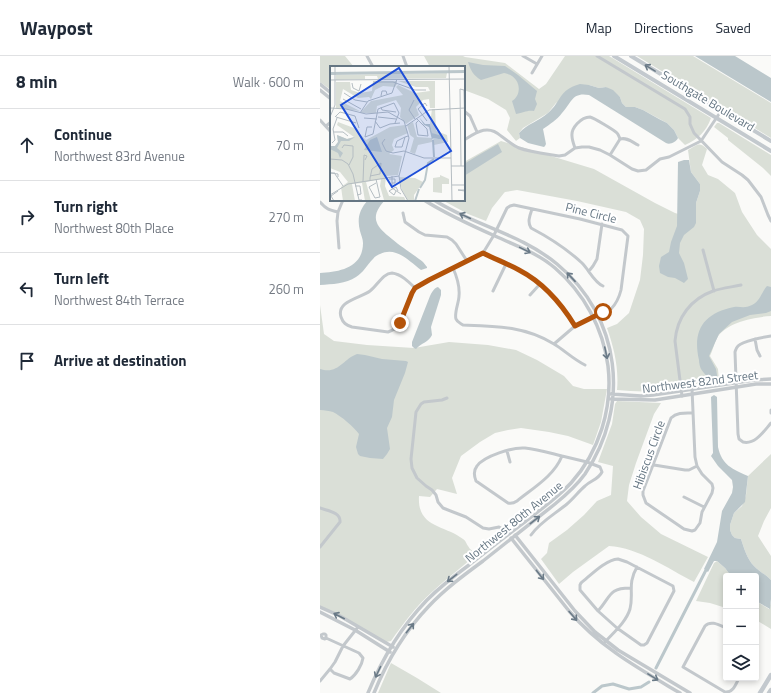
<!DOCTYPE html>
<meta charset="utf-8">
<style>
:root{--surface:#fff;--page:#f6f6f7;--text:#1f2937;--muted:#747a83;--line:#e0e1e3}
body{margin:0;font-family:"Titillium Web",sans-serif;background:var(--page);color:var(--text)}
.controls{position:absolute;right:12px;bottom:12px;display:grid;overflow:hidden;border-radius:4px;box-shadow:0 2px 6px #0003}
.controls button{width:36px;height:36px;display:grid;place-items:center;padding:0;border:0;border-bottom:1px solid var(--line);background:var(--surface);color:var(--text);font:20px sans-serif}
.stop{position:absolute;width:12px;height:12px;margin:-9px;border:3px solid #b45309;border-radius:50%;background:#fff}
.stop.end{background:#b45309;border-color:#fff;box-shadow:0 1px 4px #0008}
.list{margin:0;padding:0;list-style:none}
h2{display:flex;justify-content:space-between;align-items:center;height:52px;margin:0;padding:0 16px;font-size:17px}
h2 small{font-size:13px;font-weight:400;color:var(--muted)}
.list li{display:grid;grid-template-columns:26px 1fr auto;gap:12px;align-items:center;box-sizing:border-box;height:72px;padding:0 16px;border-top:1px solid var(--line)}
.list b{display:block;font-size:15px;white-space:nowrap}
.list p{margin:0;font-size:13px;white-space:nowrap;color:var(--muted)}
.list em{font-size:13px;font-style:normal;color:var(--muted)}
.icon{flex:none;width:22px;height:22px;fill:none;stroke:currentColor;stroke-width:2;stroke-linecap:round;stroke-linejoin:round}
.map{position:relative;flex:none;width:451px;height:637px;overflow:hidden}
header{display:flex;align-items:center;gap:24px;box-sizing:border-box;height:56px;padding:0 20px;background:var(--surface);border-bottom:1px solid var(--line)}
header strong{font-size:19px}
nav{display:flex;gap:22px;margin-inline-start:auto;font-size:14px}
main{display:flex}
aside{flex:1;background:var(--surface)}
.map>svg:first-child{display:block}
</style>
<header>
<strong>Waypost</strong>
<nav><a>Map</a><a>Directions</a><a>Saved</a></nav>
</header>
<main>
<aside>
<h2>8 min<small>Walk · 600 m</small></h2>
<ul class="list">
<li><svg class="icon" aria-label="ahead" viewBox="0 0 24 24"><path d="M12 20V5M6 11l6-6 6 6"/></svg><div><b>Continue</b><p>Northwest 83rd Avenue</p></div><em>70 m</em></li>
<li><svg class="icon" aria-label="right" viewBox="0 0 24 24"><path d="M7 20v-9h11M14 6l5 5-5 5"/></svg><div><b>Turn right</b><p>Northwest 80th Place</p></div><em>270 m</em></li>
<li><svg class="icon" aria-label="left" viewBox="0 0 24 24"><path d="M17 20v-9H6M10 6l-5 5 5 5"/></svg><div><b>Turn left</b><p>Northwest 84th Terrace</p></div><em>260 m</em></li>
<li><svg class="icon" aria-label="arrive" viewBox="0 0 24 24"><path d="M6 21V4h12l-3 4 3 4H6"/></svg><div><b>Arrive at destination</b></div></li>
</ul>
</aside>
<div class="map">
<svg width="451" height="637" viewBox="0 0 451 637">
<rect width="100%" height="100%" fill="#fafaf8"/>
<path fill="#dadfd7" d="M0 0H25L34 11H11V34L0 26Z
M104 0H143L145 1 185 7 219 33 226 28 245 0H289L391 62C386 76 378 83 365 89L358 82 354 74 347 67 323 54 315 51H306L302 47 300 41 286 31 279 32 269 29 236 47 228 57 203 72 199 77 200 82 196 85 187 74 190 62 186 54 168 43 144 34V11H110Z
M317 0H373L451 47V82Z
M397 67H399L451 99V120L443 112 408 84V82L394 71Z
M181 85 274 113 335 147 355 157 376 163V147L380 135V128L371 116 368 94C377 89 379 85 387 93L382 109 388 119 398 123 415 137 422 156 437 179 451 193V260C435 261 406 266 397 282 394 287 393 294 390 300L398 313 399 325C377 327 356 333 335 335 322 336 310 335 297 334 299 312 294 292 287 272L297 268 309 257 320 224 323 199 324 173 320 164 306 156 257 145 197 134 185 136 184 137 172 152 166 165 148 158 122 144H144V106Z
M0 249 4 278 14 285 47 289 94 292 129 286 168 289 196 294 217 304 244 320 253 330 264 333H287L281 366 273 389 248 380 229 376 201 372 188 374 175 377 160 386 141 400 132 422 137 438 117 433 110 441 99 440C97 472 125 469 143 483 146 485 146 487 148 490 150 494 154 496 157 498 142 511 127 522 112 536 96 550 83 568 71 585L66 586 2 551 0 553Z
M297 345 341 347 334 358 316 407 309 429 307 445 321 461 341 478 388 501 374 526C347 512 319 492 289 490L253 516 239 528 221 503 227 497 229 487 247 474 264 459 277 445 291 439 293 410 278 406 292 368 295 348Z
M451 398V452L444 465 438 480 451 500V524C446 519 439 515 434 510 427 503 424 492 421 483L415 482 412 479 410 474V469L414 457 422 450 426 439 428 420Z
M397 505 405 512 411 520H406V552L390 547 376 545 394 507Z
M436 545 449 553 451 546V573L436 564Z
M71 607 97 622 121 637H58Z"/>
<path fill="#bbc7cb" d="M375 0H415L451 22V46Z
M148 6 163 9 185 10 198 19 217 35 215 43 217 48 214 55C206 54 204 57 196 58L192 45C199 41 201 31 196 24 193 20 189 18 184 17L161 24C153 19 151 15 148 6Z
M260 28 269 29 279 32 286 31 293 34 300 41 302 47 306 51H315L323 54 339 63 347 67 354 74 358 82C356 86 350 89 346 87L269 39C252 36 252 46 242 57 237 64 230 68 223 73L226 88 225 90 224 91 208 87 200 82 199 77C207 68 219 65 228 57 242 45 238 34 260 28Z
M178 88 182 96 144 120V108L157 100Z
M364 104H369L371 116 380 128V135L376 147V167L374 171 364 179 360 187 359 197 364 207 368 223 364 227 355 222 348 221 340 217 339 210 341 201 349 196 351 186 357 170 358 106Z
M48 144H65C60 150 53 158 57 167 60 177 93 198 103 206L107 211V212L101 214C89 205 76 190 60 198 58 199 55 200 53 203 47 209 43 217 36 221 26 228 12 228 0 229V217C19 216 43 212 43 187 43 183 41 179 40 175 37 163 39 154 48 144Z
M447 230 451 231V255L446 257 430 259 412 266 399 278 389 300 396 313 398 325 389 326C388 320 384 318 381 313 380 311 379 307 379 304 372 274 384 257 414 251 420 250 424 253 432 249 440 245 441 237 447 230Z
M118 231 121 234V239L111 271 112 279C109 286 101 287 96 293L94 292 92 290V286L110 240C112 236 114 232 118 231Z
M37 298 45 299 62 303 86 305 88 306 85 317 74 344 72 361 67 372 70 393 67 398 63 403 50 402 40 400 38 398 36 391 39 378C34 371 21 360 13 356 9 355 5 354 0 354V313C18 319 23 303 37 298Z
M394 339 397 341 398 391C402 409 412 413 428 420L425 446 414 457 410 469V474L412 479 415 482 421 483C424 492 427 503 434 510 439 515 446 519 451 524V543L450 553 436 545V520H411L405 512 397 505H394L388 516 384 513 397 486 402 455 412 437 413 431 412 424 398 410 391 400 393 397 391 341Z"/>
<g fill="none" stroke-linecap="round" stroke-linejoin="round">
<path stroke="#bbc7cb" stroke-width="3" d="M336 612 386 514
M273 637 282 630 293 628 309 633 321 631 329 626"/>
<path stroke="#c3c8cc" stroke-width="3" d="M47 0 53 11
M83 0 87 11
M203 0 217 8
M277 0 365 53 370 61V68L374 77 402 106 422 119 428 124 441 141 448 159 451 165
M212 17 222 0
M144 55 150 60 157 76
M0 64 11 76
M6 70 11 66
M300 83C307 81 312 86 318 89
M144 84C157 76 168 68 181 80 187 84 192 89 199 92 210 96 227 98 239 100L245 99 255 92 262 91H269L280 94 290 99 312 113 318 115 326 114 340 103 349 101 381 85 401 55
M255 92C254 89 252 84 252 80 251 72 261 61 270 61 274 62 294 74 297 77 299 79 299 81 300 83L290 99
M0 146C6 153 9 154 18 156
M212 153C210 159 207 166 211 172 230 182 247 193 262 207 269 214 274 226 283 230
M83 157 85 166 99 176 105 179 127 181 132 184 136 188 147 205
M19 192 17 165 18 156 23 144
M383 194 394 235
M163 197C175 203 188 208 199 214 224 227 241 247 255 270
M133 212C137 221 140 230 139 240 139 246 134 257 136 263 137 266 140 267 143 269 175 270 205 270 234 288 244 294 253 303 265 309
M269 215 273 210 277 203 282 168
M95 232C89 226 81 218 72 217 63 217 57 230 50 235 41 242 16 245 21 261 23 267 26 269 32 271L68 276C74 274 77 272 80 267L92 237 95 232 109 224 163 197 174 179 187 152 190 150 194 149 260 163 302 174 308 180 301 234C299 242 297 247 291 253L255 270 234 288
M173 235 186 208
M210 239 220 228
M435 283 437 294 440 300
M372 333 375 401 377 410 382 418 392 428 393 432 392 437 382 456 380 467 375 474 372 475 364 473 326 447 323 439V435L351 362C357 356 365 357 373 357
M362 340 355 285C357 261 371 243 393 235 402 232 412 231 421 229
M127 342 122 344 104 346 101 348 96 356 91 403 92 412 97 422 106 430 112 434 116 439 118 446 123 452 146 461 163 472 169 473 179 471 190 477
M451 354V357
M423 386 419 383 418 378 415 296C416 293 416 292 418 290 423 285 444 281 451 280
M423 386C435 389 444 375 451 367
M187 395 190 406
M334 409 365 414H369L377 410
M364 441 384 451
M0 452C8 455 21 456 20 466L0 491
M211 479C220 466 235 458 247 448 254 442 259 435 265 430 271 424 278 424 282 416L280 411 267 406 242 400C234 420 213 432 197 445 194 447 192 448 188 447L156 425C154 420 153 415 157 410 164 400 193 391 205 392 217 393 230 397 242 400
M298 503 307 506 353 530 354 535 327 587 324 589H321L297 572 278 555 260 534V529L261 527C271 519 285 504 298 503Z
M278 555C291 541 288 532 310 532
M406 572C399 569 391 564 385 570L363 611 405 636C413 637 416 628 419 622
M6 582V579L5 578H3L1 579 2 582 5 583 6 582 39 597 43 602C42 609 36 619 30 623L14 617 10 613
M285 586C294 576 306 566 310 553 314 537 307 528 317 511
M436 587 437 588 436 593
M0 625 10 613 15 606 23 590 38 571"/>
<path stroke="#c3c8cc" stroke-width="3.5" d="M0 28 11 37
M0 34 11 43
M291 338 321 340 333 339 434 324 451 323
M291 343 335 344 436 328H451
M195 479 255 555 275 576 298 594 313 603 370 637
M191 482 249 555C281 592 318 612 360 637
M0 551 20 560 73 591
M0 556 35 574 70 596
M48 637C62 603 81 571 107 544 120 531 134 520 149 509 168 494 187 479 206 465 221 453 237 442 251 427 279 396 293 352 288 310 283 272 264 237 235 212 220 199 202 192 184 184 157 172 129 160 104 144
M54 637C67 605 85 575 109 550 125 533 144 519 163 505 187 486 211 467 235 448 246 439 257 429 265 418 311 350 301 261 237 208 201 178 153 169 114 144"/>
<path stroke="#c3c9ce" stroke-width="4" d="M294 0 451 95
M311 0 451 85"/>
<path stroke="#c3c9ce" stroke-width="4.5" d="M440 637 451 619
M449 637 451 634"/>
</g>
<defs><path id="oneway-shaft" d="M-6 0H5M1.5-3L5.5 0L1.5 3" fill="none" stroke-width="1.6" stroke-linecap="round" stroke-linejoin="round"/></defs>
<g stroke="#6a7a87">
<use href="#oneway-shaft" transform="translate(330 12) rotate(-149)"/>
<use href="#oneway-shaft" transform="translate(145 160) rotate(-155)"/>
<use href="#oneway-shaft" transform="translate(205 194) rotate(26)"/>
<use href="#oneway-shaft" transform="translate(251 221) rotate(-133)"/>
<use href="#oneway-shaft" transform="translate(286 297) rotate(78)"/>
<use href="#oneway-shaft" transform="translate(215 464) rotate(-38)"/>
<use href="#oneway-shaft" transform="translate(220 519) rotate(52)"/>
<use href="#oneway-shaft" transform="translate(132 522) rotate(142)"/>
<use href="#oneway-shaft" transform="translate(19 560) rotate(-153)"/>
<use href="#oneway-shaft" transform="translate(253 560) rotate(49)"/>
<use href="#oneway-shaft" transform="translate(90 572) rotate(-52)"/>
<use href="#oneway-shaft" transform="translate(58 616) rotate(115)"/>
<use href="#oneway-shaft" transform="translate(333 621) rotate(31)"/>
</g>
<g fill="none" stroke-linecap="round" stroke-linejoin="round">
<path stroke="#b45309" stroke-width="5" d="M80 267 92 237 95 232 109 224 163 197C175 203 188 208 199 214 224 227 241 247 255 270L283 256"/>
</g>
<g text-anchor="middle" stroke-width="4" stroke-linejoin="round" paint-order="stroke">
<g font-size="12" fill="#657683" stroke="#fff">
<text transform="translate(388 45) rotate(31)" y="4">Southgate Boulevard</text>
<text transform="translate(271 157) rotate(14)" y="4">Pine Circle</text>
<text transform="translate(380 326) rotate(-7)" y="4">Northwest 82nd Street</text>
<text transform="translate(329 399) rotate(-70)" y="4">Hibiscus Circle</text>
<text transform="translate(194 466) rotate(-39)" y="4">Northwest 80th Avenue</text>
</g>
</g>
<g transform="translate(10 10)">
<rect width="135" height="135" fill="#fafaf8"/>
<path d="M117 7 116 12 48 13 47 10H35V13L6 14V9ZM43 15H67V18L65 21 53 20 45 24 41 33 39 31 28 32 13 23 10 35 30 45 6 42V16H20L21 24 30 27 42 25ZM68 15H105V42H100L99 33 93 34 86 41 89 49 76 58 70 51 71 42 66 34 47 40 46 47H30L41 35 73 29 66 21 68 19 85 27 100 25 98 21H86ZM102 43H105L106 65 117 69 118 76 104 79 103 72 114 74 102 67 100 58ZM8 56 24 62 36 74 60 61 75 59 78 67 64 73 62 79 64 84 59 88 72 90 68 109 56 110 55 120 59 130 74 131 76 135 54 134 50 120 51 113 36 116 41 135H35L32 117 22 118 25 135H13L11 121 18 116 10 106 0 102V80H5L8 76 7 69 17 73 24 71 7 59ZM83 56 87 71 102 72V76L88 79 85 88 80 86 84 72 80 69 77 59ZM110 109 119 113V118H112V127L103 126V112L110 111ZM69 111 85 112 93 116 84 129V135H78L72 124Z" fill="#dadfd7"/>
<path d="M135 4V7L0 9V6ZM89 51 95 58H100L102 67 112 70 114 74 103 72 102 74 99 61 94 59ZM7 69 17 73 25 71 19 75H11L7 82 13 87 10 92 8 87 0 83V80H5L8 76ZM47 71 52 86 34 84 40 74Z" fill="#bbc7cb"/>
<path fill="none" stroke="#bbc7cb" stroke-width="2" d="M103 74 104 91M90 122 95 114 98 97 104 93M85 135 89 123"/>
<path fill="none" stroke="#b5bdc2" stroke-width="1" d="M119 0 122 135M0 14 135 13M43 16H63L85 24H96M22 17 23 22 29 25 31 18M14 27 25 34 37 36M51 30 52 25H56L57 28M13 33 31 43M84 34 79 44 85 53M51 41 52 44 66 46M0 42 16 43 36 48 58 46 74 55 79 72 69 110 71 123 78 135M30 47 38 35 62 27 67 13M0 51 5 39V0M5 51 10 46 25 50 29 62M6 51 26 57M48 51 66 53M34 52 47 53M86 52 97 63 98 70 88 69 86 57 88 55M45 55 50 62 60 58 70 57M97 55 88 43 95 37 97 40M76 60 99 44 135 42M42 61H37L35 71 43 68 48 43 64 37 69 47 65 57M4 66H13L18 70M75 71 67 75 65 81H72L75 71 78 70M55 73 52 77 56 85 63 87 74 85M2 77 5 74 3 63 7 52M12 82 14 79 23 80V91L19 99M74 85 94 92H121M0 93 12 94 18 98 23 108 29 134H32M121 100H135M131 100 130 23 134 24 135 67M5 107H1L8 108V111M5 108 13 120M62 110V122L71 128M46 113 50 131 45 132 39 121 46 117M59 113H65V117H62M40 115V112L42 103 51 97 50 108 40 110M33 116 34 89 37 90 35 94M122 119H135M25 120H30L31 128 27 129M135 124H128L135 125M66 125 64 129 59 125 66 121 68 125M0 129 18 118 69 110M4 135 1 130 8 125"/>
<path fill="#1d4ed8" fill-opacity="0.15" stroke="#1d4ed8" stroke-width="2" d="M69 2 121 85 62 121 11 39Z"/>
<rect width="135" height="135" fill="none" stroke="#657683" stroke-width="2"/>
</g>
</svg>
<div class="controls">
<button>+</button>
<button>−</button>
<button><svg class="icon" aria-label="layers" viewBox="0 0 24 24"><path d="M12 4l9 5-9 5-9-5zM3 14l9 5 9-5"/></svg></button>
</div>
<div class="stop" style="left:283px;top:256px"></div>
<div class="stop end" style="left:80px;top:267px"></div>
</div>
</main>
